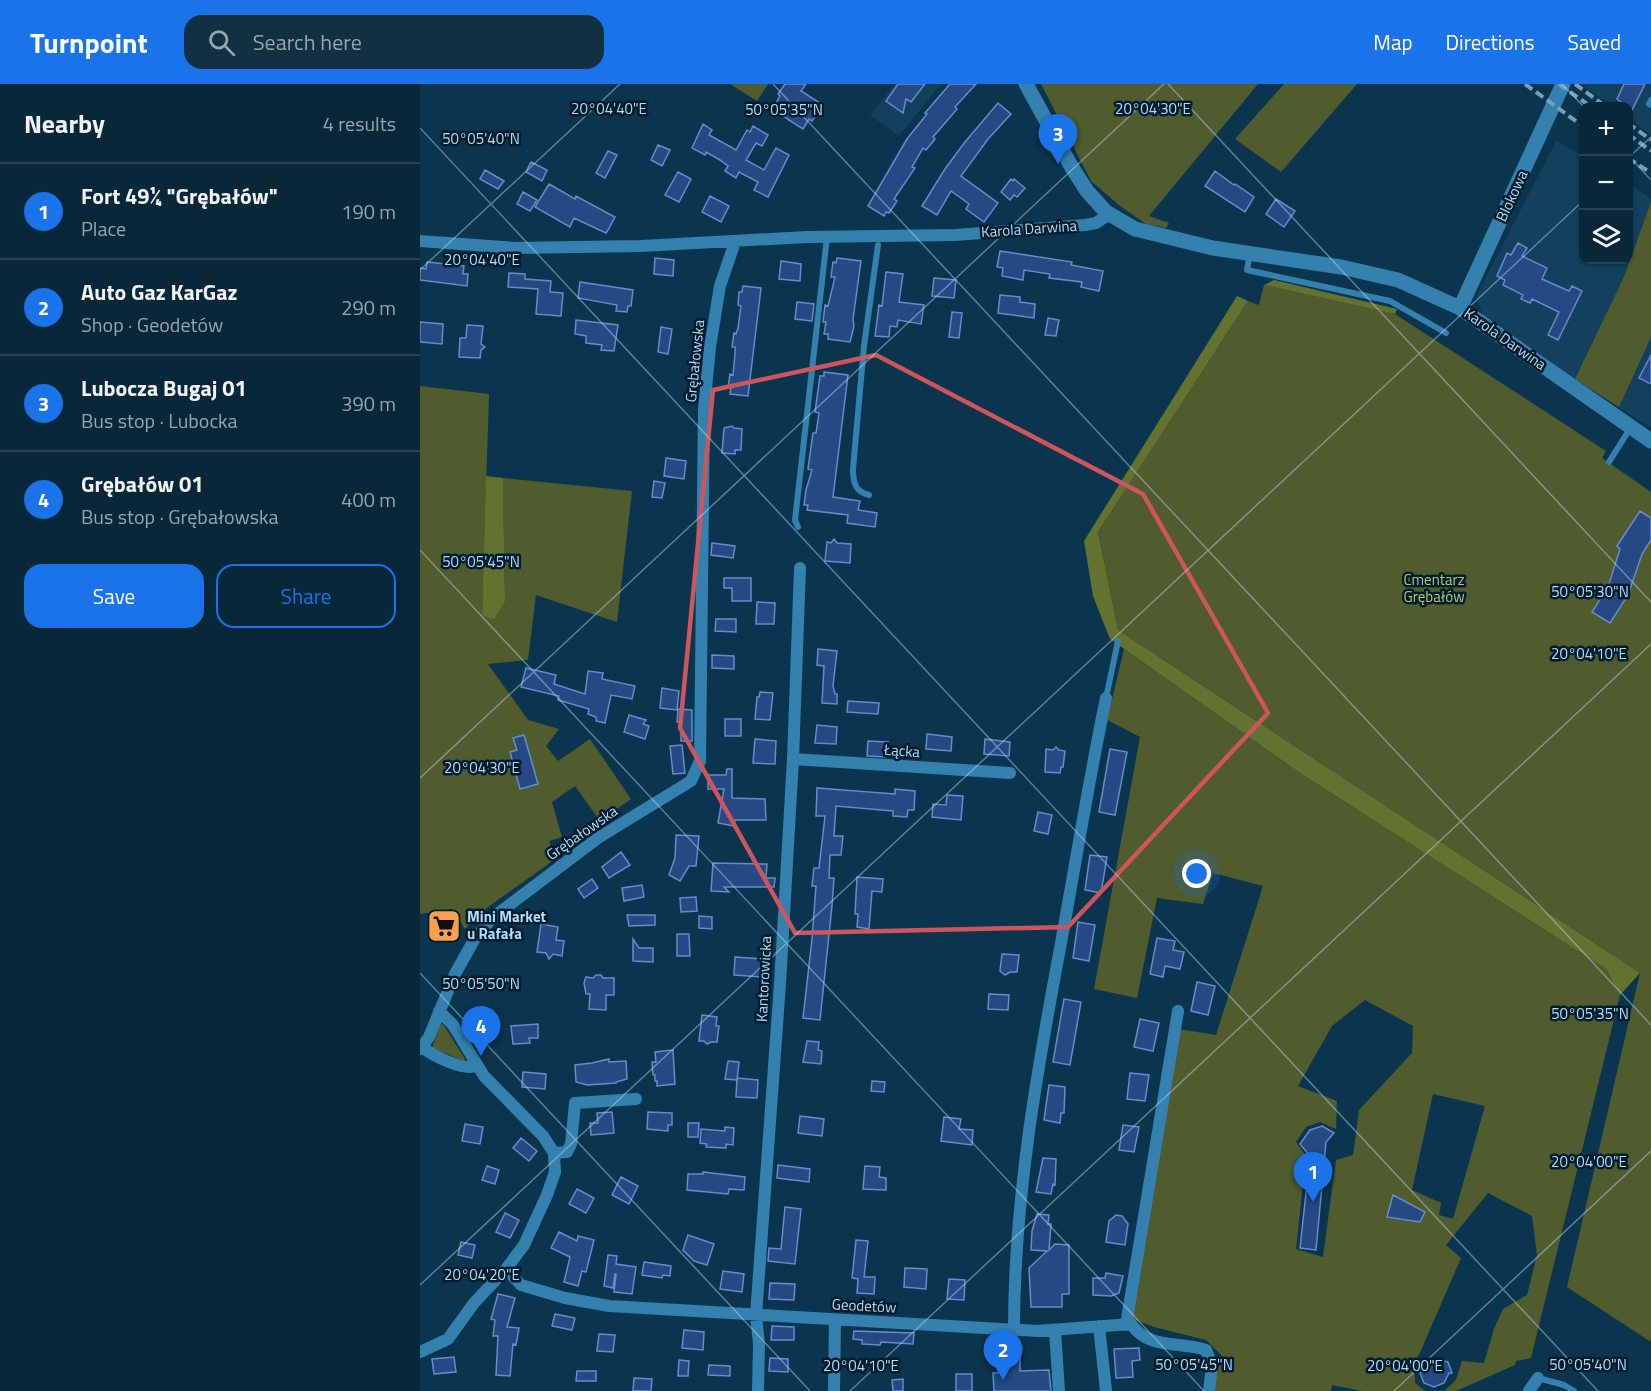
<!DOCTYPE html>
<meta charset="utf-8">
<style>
:root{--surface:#08283a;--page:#113042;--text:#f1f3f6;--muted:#98a6af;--line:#294454;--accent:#1a73e8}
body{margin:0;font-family:"Titillium Web",sans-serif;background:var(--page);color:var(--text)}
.controls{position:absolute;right:18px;top:18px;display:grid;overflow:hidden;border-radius:12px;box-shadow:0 2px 4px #0004}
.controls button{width:54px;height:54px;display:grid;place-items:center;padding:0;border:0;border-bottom:2px solid var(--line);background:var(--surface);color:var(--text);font:30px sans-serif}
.you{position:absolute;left:777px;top:790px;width:21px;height:21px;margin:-15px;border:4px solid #fff;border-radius:50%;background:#1a73e8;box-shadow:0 0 0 9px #1a73e833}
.badge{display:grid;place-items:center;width:39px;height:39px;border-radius:50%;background:var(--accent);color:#fff;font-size:20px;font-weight:700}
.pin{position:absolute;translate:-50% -50px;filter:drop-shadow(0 2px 3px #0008)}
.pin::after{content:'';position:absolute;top:32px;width:21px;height:18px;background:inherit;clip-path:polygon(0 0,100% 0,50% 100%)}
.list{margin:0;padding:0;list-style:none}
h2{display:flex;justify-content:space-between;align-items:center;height:78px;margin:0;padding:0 24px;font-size:26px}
h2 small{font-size:20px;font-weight:400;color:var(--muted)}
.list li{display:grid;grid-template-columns:39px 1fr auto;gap:18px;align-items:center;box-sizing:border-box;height:96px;padding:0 24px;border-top:2px solid var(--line)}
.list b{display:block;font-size:22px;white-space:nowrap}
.list p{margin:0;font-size:20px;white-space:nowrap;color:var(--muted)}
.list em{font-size:20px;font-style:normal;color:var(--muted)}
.actions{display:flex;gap:12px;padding:18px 24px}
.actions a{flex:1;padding:14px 0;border:2px solid var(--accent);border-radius:18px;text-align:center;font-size:21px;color:var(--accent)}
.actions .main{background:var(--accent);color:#fff}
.icon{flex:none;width:33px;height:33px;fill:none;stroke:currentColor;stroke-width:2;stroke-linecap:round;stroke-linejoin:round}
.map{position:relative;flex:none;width:1231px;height:1307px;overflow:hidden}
header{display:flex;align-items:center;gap:36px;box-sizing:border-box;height:84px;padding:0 30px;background:var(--accent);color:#fff}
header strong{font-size:28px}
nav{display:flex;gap:33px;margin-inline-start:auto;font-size:21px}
.search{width:420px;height:54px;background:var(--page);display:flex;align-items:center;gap:15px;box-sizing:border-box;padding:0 21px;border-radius:18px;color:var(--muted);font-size:22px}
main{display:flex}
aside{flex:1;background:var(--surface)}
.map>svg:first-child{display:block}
</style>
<header>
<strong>Turnpoint</strong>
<div class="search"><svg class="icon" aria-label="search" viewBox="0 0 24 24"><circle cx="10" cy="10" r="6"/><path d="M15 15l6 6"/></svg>Search here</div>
<nav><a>Map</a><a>Directions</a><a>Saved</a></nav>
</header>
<main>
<aside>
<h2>Nearby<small>4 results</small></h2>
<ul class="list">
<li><span class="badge">1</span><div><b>Fort 49¼ &quot;Grębałów&quot;</b><p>Place</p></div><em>190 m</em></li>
<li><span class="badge">2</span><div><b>Auto Gaz KarGaz</b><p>Shop · Geodetów</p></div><em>290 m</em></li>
<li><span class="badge">3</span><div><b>Lubocza Bugaj 01</b><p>Bus stop · Lubocka</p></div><em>390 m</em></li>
<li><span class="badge">4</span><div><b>Grębałów 01</b><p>Bus stop · Grębałowska</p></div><em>400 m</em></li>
</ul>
<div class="actions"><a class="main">Save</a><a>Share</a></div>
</aside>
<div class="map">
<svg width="1231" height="1307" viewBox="0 0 1231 1307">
<rect width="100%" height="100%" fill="#0b354e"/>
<path fill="#13415d" d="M475 0H521L479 52 450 31Z
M1161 0H1231V51L1209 34 1208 22H1192Z
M1136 57 1163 72 1164 176H1208L1209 100 1231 115V344L1065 237 1056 213Z"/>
<path fill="#515c2e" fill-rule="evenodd" d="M310 0H348L337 17Z
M621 0H838L729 132 749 139 746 144 726 140 700 122 671 97Z
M864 0H937L861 88 815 55Z
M1231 118V253L1199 323 1155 295 1204 193Z
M844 201 975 230 1186 367 1182 374 1231 408V1258L1147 1203 1220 889 698 546 678 448 828 217 839 221Z
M0 302 69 310 62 531 85 517 83 394 212 407 197 538 116 511 108 576 68 580 108 636 139 645 126 662 138 677 170 655 211 715 180 737 155 702 132 718 142 753 129 757 135 773 130 779 68 823 45 845 32 825 0 830Z
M704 565 880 689 1186 885 1200 911 1111 1274 1096 1277 1095 1281 1036 1307H1024L1036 1296 1042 1277 1064 1279 1074 1245 1083 1225 1107 1211 1117 1171 1112 1132 1068 1109 1026 1161 1041 1174 995 1280V1299L1005 1307H942L912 1301 911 1307H793L794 1289 805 1275 786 1256 734 1243 710 1234 758 945 796 951 843 802 793 789 783 820 737 814 717 914 674 905 720 653 687 636ZM945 916 993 942 992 969 939 1026 933 1071 916 1076 903 1173 876 1165 886 1072 876 1058 886 1043 900 1038 916 1045 917 1017 878 1002 912 942ZM1013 1010 1065 1022 1033 1135 1019 1131 1021 1119 992 1106Z
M23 940 45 975 44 977 12 964 20 941Z"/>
<path fill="#64722f" d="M854 196 977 225 975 230 844 201Z
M817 212 828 217 678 448 698 546 1220 889 1200 911 1186 885 880 689 690 555 673 512 664 457Z
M66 392 83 394 85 517 74 535 62 531Z"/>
<path fill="#264983" stroke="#658ccb" stroke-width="1.5" d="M365 0H386L381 7 403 21 392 37 389 35 383 45 358 29 362 23 356 19 360 12 358 10Z
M478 0H505L491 18 486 15 483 29 466 17Z
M530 0H556L535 23 537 25 513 53 515 55 506 66 503 64 492 83 495 84 474 115 477 117 469 129 466 128 464 132 448 122 487 55 507 30 505 29Z
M1204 0H1225L1212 26 1197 15Z
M578 19 591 30 568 55 541 92 578 119 564 138 546 125 549 120 531 107 517 131 502 122 525 85 545 58Z
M283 40 292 46 289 51 316 66 327 46 330 48 333 42 348 51 342 62 336 59 326 76 344 86 356 64 369 71 348 113 334 106 338 98 319 88 316 94 305 87 308 82 300 76 286 68 285 71 272 64Z
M238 61 250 66 242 82 231 76Z
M188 67 197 71 185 94 176 89Z
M111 78 127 86 122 97 106 88Z
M65 86 84 97 78 105 60 95Z
M795 87 814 101 815 100 834 113 825 128 785 102Z
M258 88 271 95 259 118 245 111Z
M591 95 593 97 594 95 605 104 597 113 594 111 590 116 581 108Z
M129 100 155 115 156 112 195 133 188 146 186 149 154 134 150 143 115 123Z
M103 108 117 116 110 127 97 120Z
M290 112 309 122 301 138 282 128Z
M856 115 875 127 864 143 846 130Z
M1098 159 1107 164 1102 172 1127 184 1122 195 1149 207 1152 202 1162 207 1138 256 1128 251 1139 228 1112 215 1110 219 1101 215 1103 211 1083 201 1085 196 1077 192 1087 169 1091 171Z
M580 167 652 178 651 181 683 187 679 207 661 203 662 198 629 194 630 190 604 186 603 196 582 192 583 184 577 183Z
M235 174 254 176 253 192 234 190Z
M417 174 441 177 433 235 434 242 430 258 408 255V250H404L406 238H403L405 221 408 222 415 193H411L413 178 416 179Z
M361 177 381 180 380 197 359 195Z
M7 178 44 182 43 190H48L47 202 0 196V184L6 185Z
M466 188 483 190 479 218 504 221 501 240 478 236 477 243 470 242 469 253 455 252 459 221 462 222Z
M89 189 105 190V195L131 197 130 208 143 209 141 232 116 230 118 205 88 203Z
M514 194 536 196 534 214 512 212Z
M160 198 213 206 211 222H208L207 228 196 227 197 221 158 214Z
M323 202 341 204 328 312 310 310 311 304H308L310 290 313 291 315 269V263H312L314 249 316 250 318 244 321 222 318 221 319 208H322Z
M580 211 600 213V218L615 220 614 234 578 229Z
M377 218 394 220 392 237 375 235Z
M532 228 542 229 539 254 529 253Z
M628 234 639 236 636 252 625 251Z
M156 236 198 241 194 267 181 266 182 261 166 259V252L155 250Z
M0 238 23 240 22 260 0 258Z
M47 241 63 242 61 260 65 263 61 266 60 274 39 273 40 254H46Z
M241 243 252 245 248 270 238 268Z
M1231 271V300L1219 294Z
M404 288 428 291 413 413 440 417 438 426 457 429 455 443 427 439 428 431 387 426 388 421H384L386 406 392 386 388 385 393 349H396L399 329 395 328 400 292H404Z
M312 342 314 344 322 345 321 366H315V370L302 369 304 344Z
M246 374 266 377 264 395 244 392Z
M234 397 245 399 242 414 232 413Z
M1220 427 1231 434V456L1222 470 1208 511 1190 539 1172 528 1188 503 1200 465 1197 462Z
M414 455 417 459 431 460 430 479 405 477 407 458 411 459Z
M292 459 315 462 313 474 291 471Z
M304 494H331V517H312V504H304Z
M337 518 355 519 354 540H336Z
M296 535H316V548L295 547Z
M398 565 417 567 413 602 415 610H417V620L402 619 404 582 397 581Z
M292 571 314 572V585L292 584Z
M106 584 136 591 134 600 165 610 168 587 183 589 182 595 215 602 212 615 191 611 185 639 176 637V633L168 630 169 625 138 616 139 612 101 603Z
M242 604 259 607 257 626 240 624Z
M340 608 353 609 350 636 335 635 337 613H339Z
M428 617 459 619 458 630 427 628Z
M258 625 272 626V657H261V638H257Z
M209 631 226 636 223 640 229 642 225 655 204 648Z
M305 635H321V652H305Z
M397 641 417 643 416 660 395 659Z
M507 650 532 653 531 667 506 665Z
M104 651 118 700 100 705 90 668 97 666 93 654Z
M335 655 356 657 355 680 333 679Z
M565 655 590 658 589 672 564 670Z
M448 657 468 658 466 673 447 672Z
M262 661 265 689 253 690 250 662Z
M636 663 639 666 645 667 643 683H641L640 689 625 688 626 665 633 666Z
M690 665 707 668 695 731 679 728Z
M307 685H312V714L345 715 346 736H315L314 742 298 739 304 705H288V691H306Z
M397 704 475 710V705L495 707 494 726H488L487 733 473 732V727L416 722 414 752H423L421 771H410L409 794H414L412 822 400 936 383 934 392 855 396 802H392L394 784H399L405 732H396Z
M527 711 543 712 541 736 512 733 513 720 526 721Z
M618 728 632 731 628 750 614 747Z
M256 751 279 752 276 782H269L260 797 249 791 255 774Z
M201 768 210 781 189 794 182 783Z
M670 771 687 773 681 809 665 806Z
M293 779 347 780 346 794H355L354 803H304L309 808 291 807Z
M437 793 463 795 462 808 452 807 449 845 437 843 438 830H435Z
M172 795 178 804 164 814 158 805Z
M222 801 224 813 204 817 202 804Z
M276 813 277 827 261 828 260 814Z
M26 826 36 837 20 851 10 840Z
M207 831H235V841L209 842Z
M279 832 292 833V845L279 844Z
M658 838 675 841 669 877 653 874Z
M121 840 138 843 136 856 144 857 142 872 133 870 129 875 126 869 117 868Z
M257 850H269L270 872H257Z
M737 854 755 857 753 866 764 868 760 885 745 882 743 893 730 890Z
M213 855 219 864H233V878L213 877Z
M582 870 599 871 597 888H590L585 891 580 887Z
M315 873 343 875 342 893 314 891Z
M176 891H181L183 894H194V911H186V926L169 925 170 910H166L164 899 166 893 173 894Z
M777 898 795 902 788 931 771 927Z
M569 910 589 911 588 926 568 925Z
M644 915 661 918 650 981 633 978Z
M282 931 297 933 296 942H299L297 958H291L287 960 284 957H279Z
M720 935 739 939 733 967 714 963Z
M118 940V954H109L110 959 93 960 91 942Z
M387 957 399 958 398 966 402 967 401 980 383 978Z
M253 966 255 1000 237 1002V997H235V991H233L232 978H236L235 968Z
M189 975V978L206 977 207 995 196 998V999L167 1001 156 998 155 981 172 979Z
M308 977 319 978 317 996 305 995Z
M103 988 126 990 125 1005 102 1003Z
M710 989 729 991 725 1017 707 1015Z
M317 994 338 996 337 1014 316 1013Z
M452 997 465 998 464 1008 451 1007Z
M629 1001 645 1003 644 1029H641L640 1039 624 1036Z
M192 1028 194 1049 171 1051 170 1039H178L177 1029Z
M228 1028 252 1029V1041H248V1047L227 1045Z
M380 1032 404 1035 402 1052 378 1049Z
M524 1033 541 1035 539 1045 553 1046 552 1061 521 1057Z
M268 1039H279L278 1053H268Z
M45 1040 63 1043 60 1060 42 1057Z
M703 1041 719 1043 714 1068 699 1066Z
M902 1042 914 1049 906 1058 896 1166 880 1164 890 1072 880 1060 890 1046Z
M305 1043 314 1044 313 1061 306 1060V1064L286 1063 287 1060 280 1059 281 1045 305 1047Z
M101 1054 117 1067 109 1077 93 1064Z
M623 1074 636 1075 635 1101 633 1100 631 1110 616 1108Z
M358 1081 390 1085 389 1098 357 1094Z
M67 1082 79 1086 75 1100 62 1096Z
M445 1082 460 1083 459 1093 466 1094V1106L443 1105Z
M283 1088 325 1093 324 1106 309 1105 308 1110 267 1106 268 1090H283Z
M201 1093 218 1102 209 1120 192 1111Z
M157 1105 174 1114 166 1129 149 1120Z
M973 1111 1005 1128 1000 1138 967 1133Z
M365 1123 381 1125 375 1180 348 1177 349 1164 361 1165Z
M85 1129 99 1136 90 1154 76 1148Z
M617 1130 629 1131 628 1140H631L629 1166 635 1160 649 1161V1210H642V1223H611L609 1184 627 1167 611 1166 612 1147Z
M696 1131 702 1132 708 1140 705 1161 686 1158 689 1137Z
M139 1148 157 1157 158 1152 174 1156 166 1188 162 1187 158 1202 144 1198 150 1173 131 1164Z
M268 1151 294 1160 287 1181 274 1177 263 1166Z
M436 1156 448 1157 444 1193H455L454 1210 437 1209 438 1195 432 1194Z
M41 1158 55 1161 52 1174 38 1171Z
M188 1171 197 1172 196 1180 216 1183 212 1210 194 1208 196 1190H195L193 1204 184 1202Z
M224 1178 251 1182 250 1192 243 1191 242 1194 222 1191Z
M485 1184 507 1185 506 1205 484 1203Z
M303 1187 324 1190 322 1208 300 1205Z
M686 1189 703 1192 699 1209 691 1212 673 1211V1194H685Z
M529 1195 545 1196 544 1216 527 1215Z
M350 1199 375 1200 374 1216 349 1215Z
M78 1210 95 1214 87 1243 99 1244 96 1261 93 1260 90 1292 76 1291 78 1252H73L75 1236 71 1235Z
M135 1230 155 1234 152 1246 132 1242Z
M352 1242 374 1243V1256H351Z
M264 1246 284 1248 283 1266 262 1264Z
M434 1247 494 1249 493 1260 461 1258 460 1261 442 1260V1256L433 1255Z
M179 1250 195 1251 193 1268 177 1267Z
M581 1253 594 1254 592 1274H600V1287L629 1286 631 1307H574L573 1289H578Z
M719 1264 720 1276 712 1277 713 1293 696 1294 694 1265Z
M34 1273 36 1288 14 1290 12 1275Z
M350 1274 368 1275V1288L349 1287Z
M1014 1275 1028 1278 1032 1289H1029L1024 1299 1014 1303 1004 1299 1000 1289 1004 1279Z
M259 1276 269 1277 268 1292H258Z
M289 1281 310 1282V1292L288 1291Z
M157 1287H176V1297H156Z
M536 1290H552V1307H536Z
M214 1294 232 1295 231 1307H213Z
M483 1295V1307H473L472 1296Z"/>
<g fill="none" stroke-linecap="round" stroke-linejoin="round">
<path stroke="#3481b0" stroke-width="6" d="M1231 16 1229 20 1231 21
M830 169 827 186 970 217 1026 249
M1189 378 1211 343
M449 411C435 408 433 398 433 385L444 262 458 161
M378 443 375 436 407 153
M686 614 698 557
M1118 1294 1144 1301 1154 1307"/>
<path stroke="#3481b0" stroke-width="12" d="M0 157 95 164 221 162 387 153 535 151 665 141 676 139 689 130
M373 675 590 689
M2 963C13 972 43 987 56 982
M0 965 9 953 35 890 54 856 72 834 178 754 271 697 280 677 284 326 290 263 300 202 315 158
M134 1069 147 1068 151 1060 155 1019 216 1015
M86 1185 101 1201 145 1214 189 1222 617 1247 711 1240C729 1266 759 1257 786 1266L792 1281 789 1307
M706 1241 758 927
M679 1242 686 1307
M594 1246C594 1115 617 987 641 859 656 777 669 695 686 614
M635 1246 639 1307
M0 1268 28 1255 54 1219 86 1185 104 1161 127 1111 135 1088 134 1069 123 1052 64 992 33 941 19 927
M338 1307 339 1260 336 1231 360 900 373 675 380 484
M414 1307 415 1236
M1109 1307 1118 1294"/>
<path stroke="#3481b0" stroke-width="15" d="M606 0 651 82 667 107 686 128 715 145 793 164 921 183 978 196 1040 224 1231 357
M1040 224 1143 0"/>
<path stroke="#789eb7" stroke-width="4" stroke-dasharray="9 4.5" stroke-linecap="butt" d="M1105 0 1164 43
M1139 0 1170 22
M1155 0 1185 22
M1208 39 1231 56
M1208 50 1231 67
M1208 74 1231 89"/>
</g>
<path fill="none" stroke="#ce555b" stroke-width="4.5" stroke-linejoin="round" d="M456 271 723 410 848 629 648 843 375 849 260 644 293 306Z"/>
<path fill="none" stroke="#b7dbf4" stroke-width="1.5" stroke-opacity="0.45" d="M353 0 1231 941M748 0 1231 518M1142 0 1164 23M0 44 1178 1307M1208 71 1231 96M1208 74 1231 53M0 186 200 0M0 466 784 1307M0 694 744 0M0 889 390 1307M0 1201 1164 116M430 1307 1231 560M974 1307 1231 1067"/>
<defs>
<symbol id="supermarket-square" viewBox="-11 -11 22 22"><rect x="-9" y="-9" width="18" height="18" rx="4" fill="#fa9f4e" stroke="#001c2f"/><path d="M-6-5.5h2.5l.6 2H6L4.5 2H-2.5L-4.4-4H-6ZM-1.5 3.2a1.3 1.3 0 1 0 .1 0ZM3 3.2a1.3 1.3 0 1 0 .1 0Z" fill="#111"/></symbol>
</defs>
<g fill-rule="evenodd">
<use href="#supermarket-square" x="5" y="823" width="38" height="38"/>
</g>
<g text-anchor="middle" stroke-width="5" stroke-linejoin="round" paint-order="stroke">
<g font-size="15" fill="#b7dbf4" stroke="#001c2f">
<text transform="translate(1092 112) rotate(-65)" y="5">Blokowa</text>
<text transform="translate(609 145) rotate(-4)" y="5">Karola Darwina</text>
<text transform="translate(1085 255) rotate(35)" y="5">Karola Darwina</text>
<text transform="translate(275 277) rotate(-84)" y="5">Grębałowska</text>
<text transform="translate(482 667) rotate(4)" y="5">Łącka</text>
<text transform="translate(162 749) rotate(-35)" y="5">Grębałowska</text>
<text transform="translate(344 895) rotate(-87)" y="5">Kantorowicka</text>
<text transform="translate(444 1222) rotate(3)" y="5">Geodetów</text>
</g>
<g font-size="15" fill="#b5ca6c" stroke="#001c2f">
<text x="1014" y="501">Cmentarz<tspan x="1014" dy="17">Grębałów</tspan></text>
</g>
<g font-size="15" font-weight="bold" fill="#b7dbf4" stroke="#001c2f" text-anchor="start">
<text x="47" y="838">Mini Market<tspan x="47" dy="17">u Rafała</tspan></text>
</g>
</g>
<g font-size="15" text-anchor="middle" fill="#b7dbf4" stroke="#001c2f" stroke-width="5" stroke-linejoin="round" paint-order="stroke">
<text x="189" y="30">20°04'40"E</text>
<text x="733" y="30">20°04'30"E</text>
<text x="364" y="31">50°05'35"N</text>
<text x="61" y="60">50°05'40"N</text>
<text x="62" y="181">20°04'40"E</text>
<text x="61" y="483">50°05'45"N</text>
<text x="1170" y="513">50°05'30"N</text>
<text x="1169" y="575">20°04'10"E</text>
<text x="62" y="689">20°04'30"E</text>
<text x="61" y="905">50°05'50"N</text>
<text x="1170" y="935">50°05'35"N</text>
<text x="1169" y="1083">20°04'00"E</text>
<text x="62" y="1196">20°04'20"E</text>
<text x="774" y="1286">50°05'45"N</text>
<text x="1168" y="1286">50°05'40"N</text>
<text x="441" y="1287">20°04'10"E</text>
<text x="985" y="1287">20°04'00"E</text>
</g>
</svg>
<div class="controls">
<button>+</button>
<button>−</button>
<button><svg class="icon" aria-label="layers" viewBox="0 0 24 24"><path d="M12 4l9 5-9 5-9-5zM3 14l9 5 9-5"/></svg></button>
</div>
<div class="you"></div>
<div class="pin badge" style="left:893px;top:1118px">1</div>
<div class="pin badge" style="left:583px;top:1296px">2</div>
<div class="pin badge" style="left:638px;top:80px">3</div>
<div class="pin badge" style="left:61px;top:972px">4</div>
</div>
</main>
